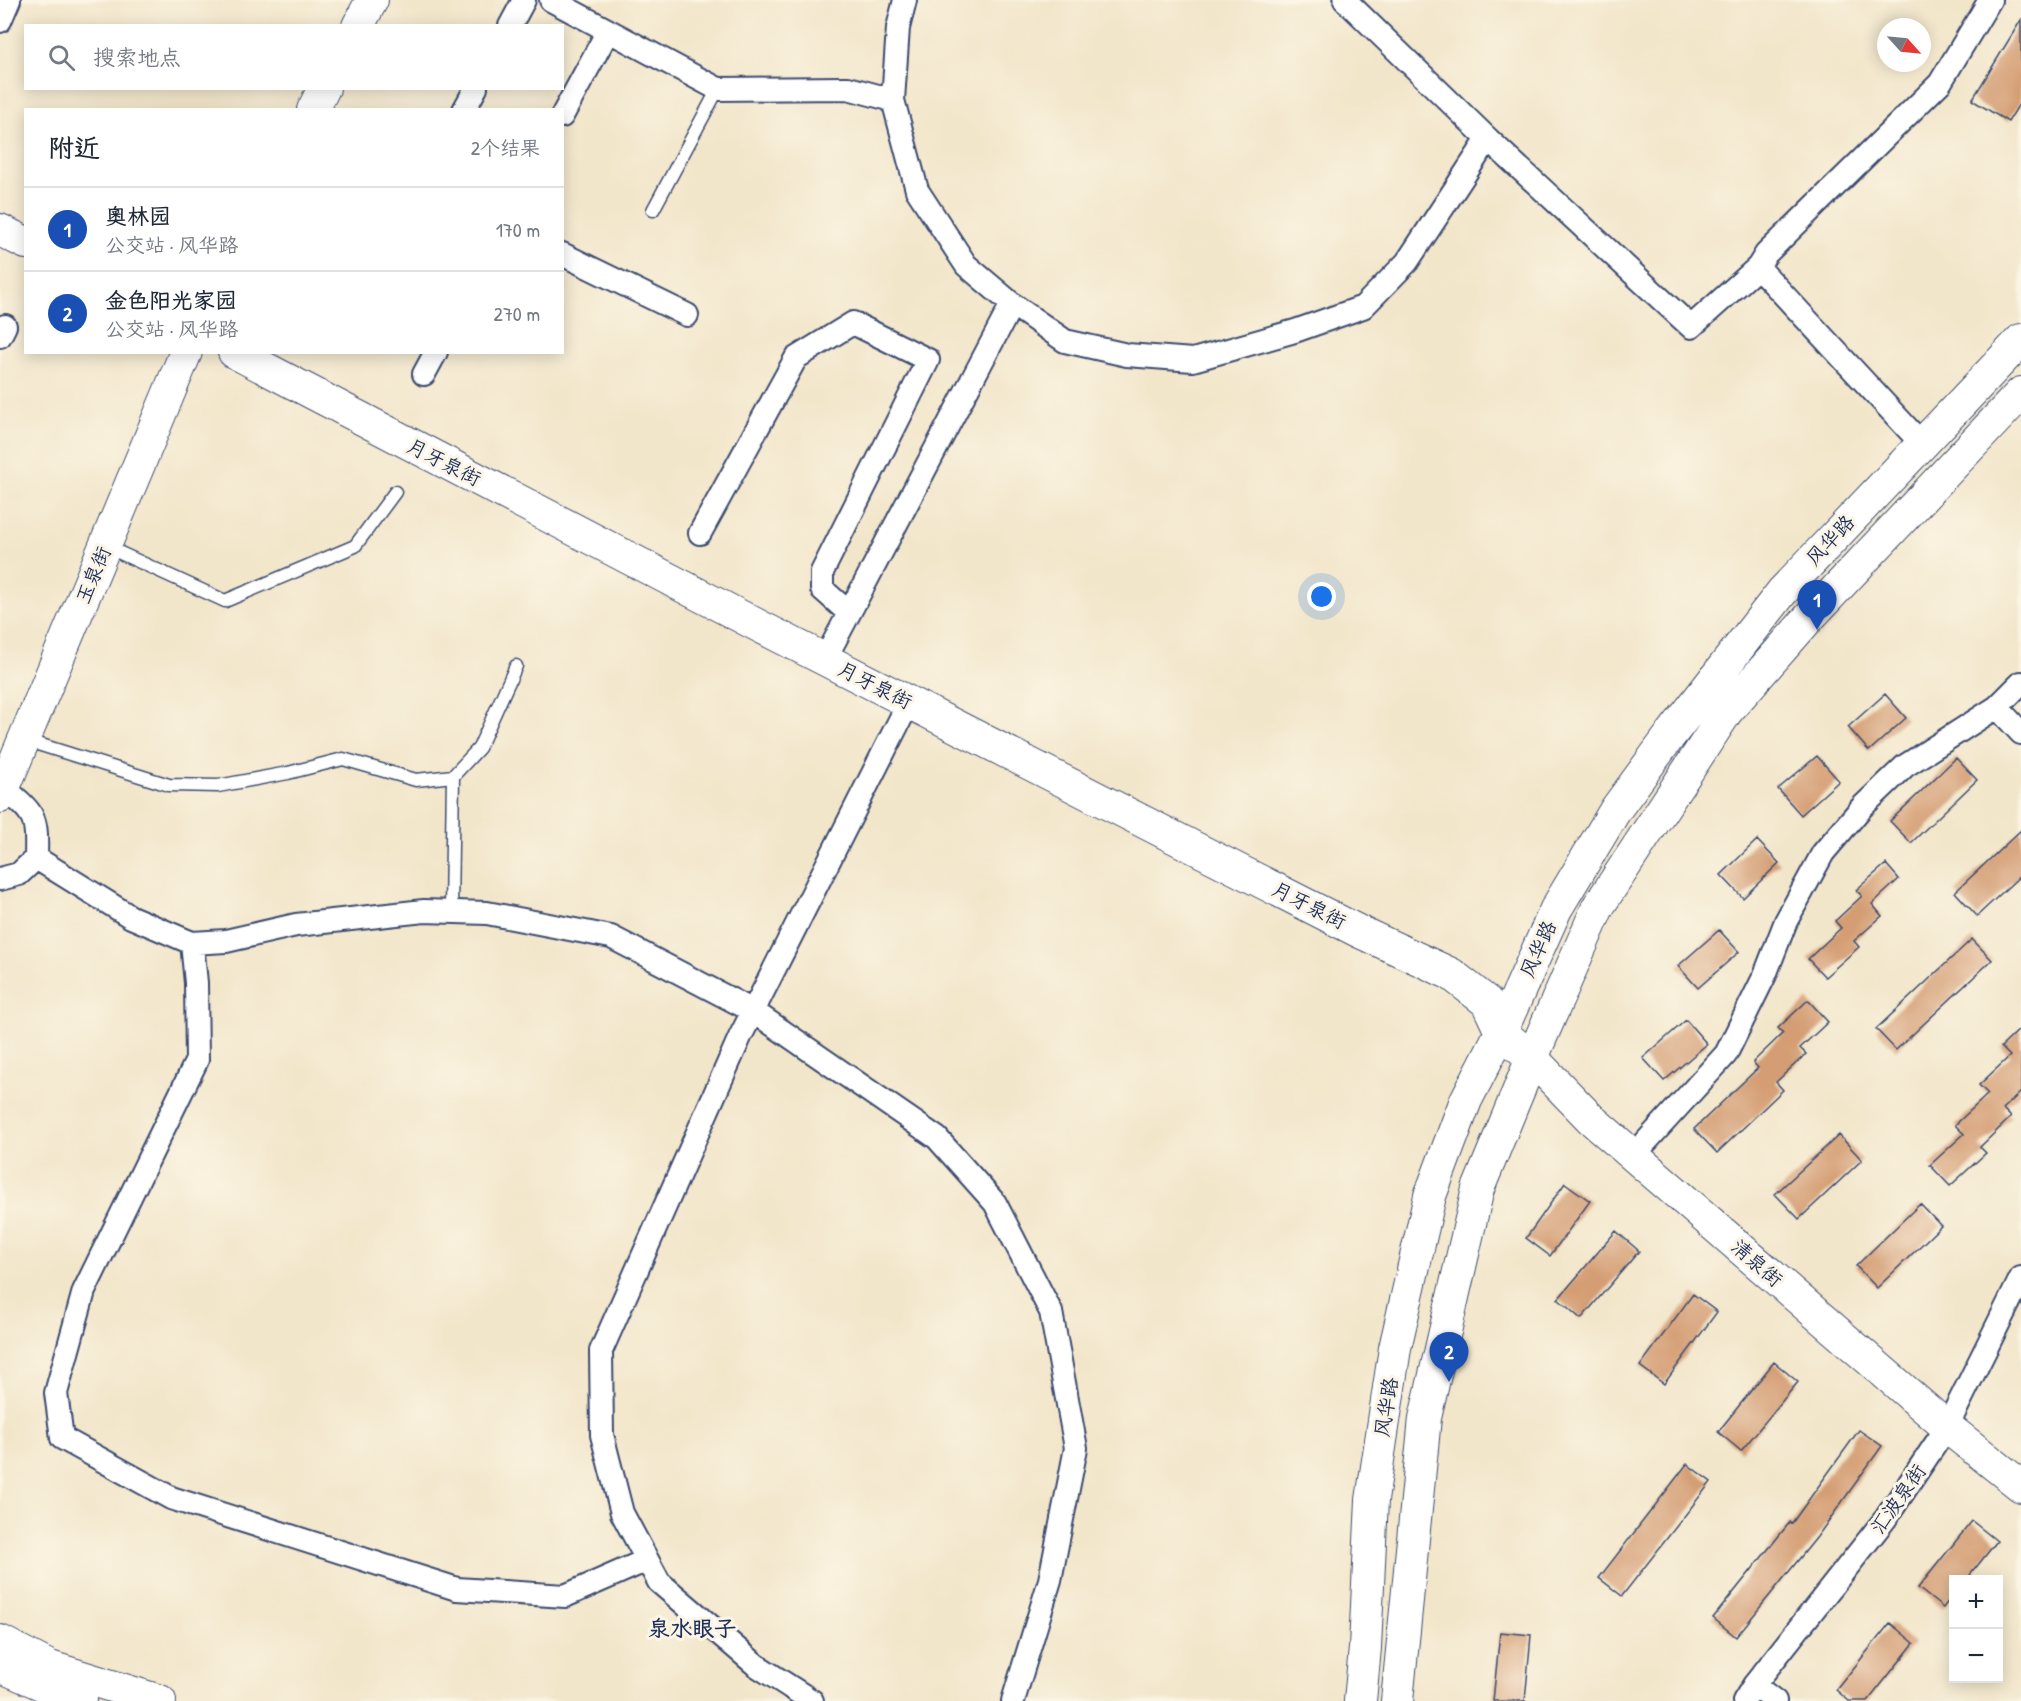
<!DOCTYPE html>
<html lang="zh">
<meta charset="utf-8">
<style>
:root{--surface:#fff;--page:#f2f2f3;--text:#1f2937;--muted:#747a83;--line:#e0e1e3;--accent:#0b8043}
body{margin:0;font-family:"Patrick Hand","LXGW WenKai TC",sans-serif;background:var(--page);color:var(--text)}
.controls{position:absolute;right:18px;bottom:18px;display:grid;overflow:hidden;border-radius:0px;box-shadow:0 3px 15px #0003}
.controls button{width:54px;height:54px;display:grid;place-items:center;padding:0;border:0;border-bottom:2px solid var(--line);background:var(--surface);color:var(--text);font:30px sans-serif}
.compass{position:absolute;left:1877px;top:18px;width:54px;height:54px;border-radius:50%;background:var(--surface);box-shadow:0 3px 15px #0003;rotate:117deg}
.you{position:absolute;left:1322px;top:597px;width:21px;height:21px;margin:-15px;border:4px solid #fff;border-radius:50%;background:#1a73e8;box-shadow:0 0 0 9px #1a73e833}
.badge{display:grid;place-items:center;width:39px;height:39px;border-radius:50%;background:var(--accent);color:#fff;font-size:20px;font-weight:700}
.pin{position:absolute;translate:-50% -50px;filter:drop-shadow(0 2px 3px #0008)}
.pin::after{content:'';position:absolute;top:32px;width:21px;height:18px;background:inherit;clip-path:polygon(0 0,100% 0,50% 100%)}
.list{margin:0;padding:0;list-style:none}
h2{display:flex;justify-content:space-between;align-items:center;height:78px;margin:0;padding:0 24px;font-size:26px}
h2 small{font-size:20px;font-weight:400;color:var(--muted)}
.list li{display:grid;grid-template-columns:39px 1fr auto;gap:18px;align-items:center;box-sizing:border-box;height:84px;padding:0 24px;border-top:2px solid var(--line)}
.list b{display:block;font-size:22px;white-space:nowrap}
.list p{margin:0;font-size:20px;white-space:nowrap;color:var(--muted)}
.list em{font-size:20px;font-style:normal;color:var(--muted)}
.icon{flex:none;width:33px;height:33px;fill:none;stroke:currentColor;stroke-width:2;stroke-linecap:round;stroke-linejoin:round}
.map{position:relative;flex:none;width:2021px;height:1701px;overflow:hidden}
.search{position:absolute;background:var(--surface);box-shadow:0 3px 15px #0003;left:24px;top:24px;width:540px;height:66px;display:flex;align-items:center;gap:15px;box-sizing:border-box;padding:0 21px;border-radius:0px;color:var(--muted);font-size:22px}
.panel{position:absolute;background:var(--surface);box-shadow:0 3px 15px #0003;left:24px;top:108px;width:540px;height:246px;border-radius:0px}
.map>svg:first-child{display:block}
</style>
<div class="map">
<svg width="2021" height="1701" viewBox="0 0 2021 1701">
<rect width="100%" height="100%" fill="#fcf5e5"/>
<filter id="ink" filterUnits="userSpaceOnUse"><feTurbulence type="fractalNoise" baseFrequency=".0167" numOctaves="2"/><feDisplacementMap in="SourceGraphic" scale="12" xChannelSelector="R" yChannelSelector="G"/><feConvolveMatrix kernelMatrix="1 2 1 2 8 2 1 2 1" color-interpolation-filters="sRGB"/></filter>
<filter id="wash" filterUnits="userSpaceOnUse"><feTurbulence type="fractalNoise" baseFrequency=".008" numOctaves="4" result="noise"/><feDisplacementMap in="SourceGraphic" scale="24" xChannelSelector="R" yChannelSelector="G"/><feGaussianBlur stdDeviation="1.35" result="paint"/><feColorMatrix in="noise" values="0 0 0 0 0 0 0 0 0 0 0 0 0 0 0 0 0 1.4 0 .05"/><feComposite in="paint" operator="in"/></filter>
<g filter="url(#wash)">
<rect width="100%" height="100%" fill="#f2e6ca"/>
<g id="blocks">
<path fill="#d49d73" d="M2021 20V101L2008 122 1972 100Z
M1885 694 1906 718 1869 751 1848 727Z
M1817 756 1839 781 1801 815 1778 789Z
M1956 758 1977 780 1911 843 1890 821Z
M2021 830V875L1977 916 1955 892Z
M1757 840 1779 863 1743 898 1721 875Z
M1886 864 1899 879 1872 904 1882 916 1854 941 1859 947 1825 977 1808 959 1841 928 1835 921 1862 896 1856 890Z
M1719 930 1739 952 1698 988 1678 966Z
M1972 939 1992 960 1896 1050 1876 1029Z
M1808 1000 1828 1022 1800 1048 1806 1054 1776 1082 1783 1090 1717 1153 1694 1129 1758 1068 1753 1062 1783 1033 1778 1028Z
M1686 1020 1707 1044 1664 1081 1643 1058Z
M2021 1028V1092L2003 1109 2011 1117 1980 1147 1986 1153 1950 1186 1930 1165 1964 1134 1955 1125 1988 1094 1979 1085 2010 1056 2001 1047Z
M1839 1135 1862 1160 1799 1219 1775 1194Z
M1565 1183 1590 1201 1550 1256 1526 1238Z
M1920 1204 1941 1226 1877 1288 1856 1266Z
M1616 1231 1639 1251 1581 1319 1558 1299Z
M1693 1294 1717 1312 1664 1384 1640 1366Z
M1774 1362 1798 1382 1741 1451 1718 1432Z
M1859 1430 1882 1446 1817 1537 1736 1637 1713 1618 1790 1522 1792 1523Z
M1687 1464 1711 1482 1622 1596 1599 1578Z
M1972 1521 1997 1541 1966 1580H1953V1595L1943 1608 1918 1588Z
M1890 1623 1914 1643 1868 1701H1849L1836 1690Z
M1500 1632 1531 1635 1525 1701H1493Z"/>
</g>
</g>
<g filter="url(#ink)">
<use href="#blocks" fill-opacity="0" stroke="#3b4a6e" stroke-width="1.5"/>
<g fill="none" stroke-linecap="round" stroke-linejoin="round">
<defs>
<path id="lane" d="M653 210 718 89
M105 546 225 601 355 546 395 492
M25 740 169 785 218 786 288 773 343 759 416 780 453 776 479 748 516 666
M451 911 453 776"/>
<path id="street" d="M551 0 718 89 848 88 893 100
M905 0 898 28 893 100 917 190 966 265 1012 304 1065 341 1127 355 1193 360 1295 331 1363 307 1407 262 1488 139
M1345 0 1488 139 1691 327 1758 267 1922 444
M0 21 9 0
M510 26 524 0
M464 110 476 88
M562 116 608 31
M562 254 687 315
M1758 267 1766 254 1940 83 1990 0
M0 336 5 326
M424 374 436 352
M700 533 796 358 853 323 928 360 822 572V589L849 613
M825 659 1012 304
M1997 707 2021 733
M36 858 131 917 192 943 226 941 296 925 424 911 487 913 611 937 753 1011 937 1138 995 1203 1051 1312 1076 1448 1050 1580 1013 1701
M0 879 19 874 36 858C37 816 36 815 4 788
M192 943 196 983 197 1060 84 1291 56 1393 62 1438 171 1498 457 1589 565 1596 647 1560
M1633 1156 1726 1054 1765 975 1786 921 1823 853 1862 807 1905 766 1997 707 2021 683
M1754 1685 1775 1701
M812 1701 756 1665 659 1582 622 1513 602 1435 601 1351 740 1037 909 702
M1744 1701 1754 1685 1886 1518 1947 1427 2021 1278"/>
<path id="secondary" d="M358 26 372 0
M313 110 324 88
M0 230 26 243
M234 352 759 626 1358 931 1451 974 1487 1002 1501 1032 1532 1058 1591 1119 1947 1427 2021 1486
M0 797 186 352
M0 1641 50 1667 160 1701
M0 1666 80 1701
M1360 1701 1365 1648 1372 1500 1395 1348 1430 1196 1466 1100 1501 1032 1556 909 1616 809 1669 737 1782 592 2021 340
M1397 1701 1425 1418 1478 1189 1532 1058 1598 907 1727 711 1807 620 2021 393"/>
</defs>
<use href="#lane" stroke="#3b4a6e" stroke-width="15"/>
<use href="#street" stroke="#3b4a6e" stroke-width="26"/>
<use href="#secondary" stroke="#3b4a6e" stroke-width="34"/>
<use href="#lane" stroke="#fff" stroke-width="12"/>
<use href="#street" stroke="#fff" stroke-width="22"/>
<use href="#secondary" stroke="#fff" stroke-width="32"/>
</g>
</g>
<g text-anchor="middle" stroke-width="6" stroke-linejoin="round" paint-order="stroke">
<g font-size="20" fill="#1b2f5e" stroke="#fcf5e5">
<text transform="translate(444 462) rotate(27)" y="7">月牙泉街</text>
<text transform="translate(1830 540) rotate(-47)" y="7">风华路</text>
<text transform="translate(93 575) rotate(-67)" y="7">玉泉街</text>
<text transform="translate(875 685) rotate(27)" y="7">月牙泉街</text>
<text transform="translate(1309 905) rotate(27)" y="7">月牙泉街</text>
<text transform="translate(1538 949) rotate(-66)" y="7">风华路</text>
<text transform="translate(1757 1263) rotate(41)" y="7">清泉街</text>
<text transform="translate(1386 1407) rotate(-81)" y="7">风华路</text>
<text transform="translate(1898 1499) rotate(-55)" y="7">汇波泉街</text>
</g>
<g font-size="22" font-weight="bold" fill="#1b2f5e" stroke="#fcf5e5">
<text x="692" y="1636">泉水眼子</text>
</g>
</g>
</svg>
<div class="controls">
<button>+</button>
<button>−</button>
</div>
<svg class="compass" viewBox="-18 -18 36 36"><path d="M0-13l5 13h-10z" fill="#e53935"/><path d="M0 13l5-13h-10z" fill="#747a83"/></svg>
<div class="you"></div>
<div class="pin badge" style="left:1817px;top:630px;background:#1a4fb4">1</div>
<div class="pin badge" style="left:1449px;top:1382px;background:#1a4fb4">2</div>
<div class="search"><svg class="icon" aria-label="search" viewBox="0 0 24 24"><circle cx="10" cy="10" r="6"/><path d="M15 15l6 6"/></svg>搜索地点</div>
<section class="panel">
<h2>附近<small>2个结果</small></h2>
<ul class="list">
<li><span class="badge" style="background:#1a4fb4">1</span><div><b>奥林园</b><p>公交站 · 风华路</p></div><em>170 m</em></li>
<li><span class="badge" style="background:#1a4fb4">2</span><div><b>金色阳光家园</b><p>公交站 · 风华路</p></div><em>270 m</em></li>
</ul>
</section>
</div>
